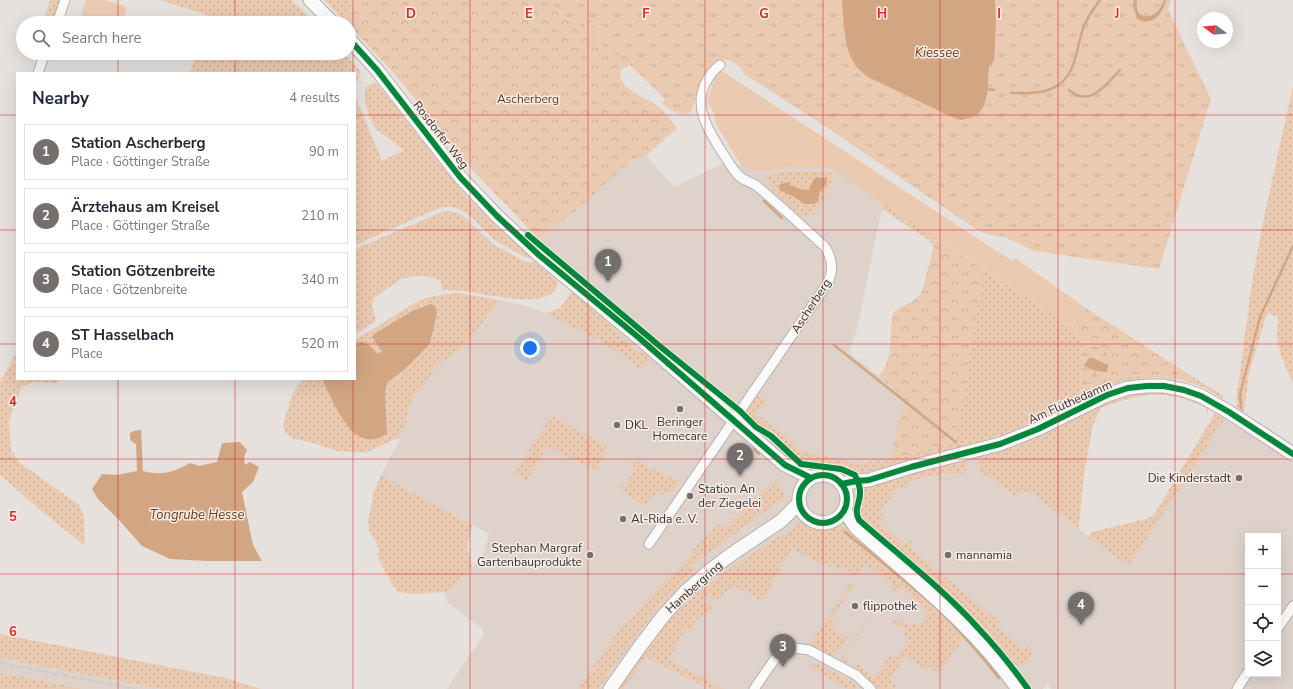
<!DOCTYPE html>
<meta charset="utf-8">
<style>
:root{--surface:#fff;--page:#f2f2f3;--text:#1f2937;--muted:#747a83;--line:#e0e1e3;--accent:#746f6c}
body{margin:0;font-family:"Nunito Sans",sans-serif;background:var(--page);color:var(--text)}
.controls{position:absolute;right:12px;bottom:12px;display:grid;overflow:hidden;border-radius:0px;box-shadow:0 4px 16px #0002}
.controls button{width:36px;height:36px;display:grid;place-items:center;padding:0;border:0;border-bottom:1px solid var(--line);background:var(--surface);color:var(--text);font:20px sans-serif}
.compass{position:absolute;left:1197px;top:12px;width:36px;height:36px;border-radius:50%;background:var(--surface);box-shadow:0 4px 16px #0002;rotate:286deg}
.you{position:absolute;left:530px;top:348px;width:14px;height:14px;margin:-10px;border:3px solid #fff;border-radius:50%;background:#1a73e8;box-shadow:0 0 0 6px #1a73e833}
.badge{display:grid;place-items:center;width:26px;height:26px;border-radius:50%;background:var(--accent);color:#fff;font-size:13px;font-weight:700}
.pin{position:absolute;translate:-50% -33px;filter:drop-shadow(0 1px 2px #0008)}
.pin::after{content:'';position:absolute;top:21px;width:14px;height:12px;background:inherit;clip-path:polygon(0 0,100% 0,50% 100%)}
.list{margin:0;padding:0;list-style:none}
h2{display:flex;justify-content:space-between;align-items:center;height:52px;margin:0;padding:0 16px;font-size:17px}
h2 small{font-size:13px;font-weight:400;color:var(--muted)}
.list li{display:grid;grid-template-columns:26px 1fr auto;gap:12px;align-items:center;box-sizing:border-box;height:56px;margin:0 8px 8px;padding:0 8px;border:1px solid var(--line);border-radius:0px}
.list b{display:block;font-size:15px;white-space:nowrap}
.list p{margin:0;font-size:13px;white-space:nowrap;color:var(--muted)}
.list em{font-size:13px;font-style:normal;color:var(--muted)}
.icon{flex:none;width:22px;height:22px;fill:none;stroke:currentColor;stroke-width:2;stroke-linecap:round;stroke-linejoin:round}
.map{position:relative;flex:none;width:1293px;height:689px;overflow:hidden}
.search{position:absolute;background:var(--surface);box-shadow:0 4px 16px #0002;left:16px;top:16px;width:340px;height:44px;display:flex;align-items:center;gap:10px;box-sizing:border-box;padding:0 14px;border-radius:22px;color:var(--muted);font-size:15px}
.panel{position:absolute;background:var(--surface);box-shadow:0 4px 16px #0002;left:16px;top:72px;width:340px;height:308px;border-radius:0px}
.map>svg:first-child{display:block}
</style>
<div class="map">
<svg width="1293" height="689" viewBox="0 0 1293 689">
<defs>
<pattern id="grass-dots" width="8" height="8" patternUnits="userSpaceOnUse"><rect width="8" height="8" fill="#ebcab2"/><path d="M2 2h.1M6 6h.1" fill="none" stroke="#caae99" stroke-width="1.8" stroke-linecap="round"/></pattern>
<pattern id="forest-crowns" width="20" height="18" patternUnits="userSpaceOnUse"><rect width="20" height="18" fill="#ebcab2"/><path d="M2 6a3 3 0 1 1 6 0M12 15a3 3 0 1 1 6 0" fill="none" stroke="#caae99"/></pattern>
<pattern id="wetland-marsh" width="20" height="14" patternUnits="userSpaceOnUse"><rect width="20" height="14" fill="#ebcab2"/><path d="M1 5h8M5 5V1M11 12h8M15 12V8" fill="none" stroke="#caae99"/></pattern>
<pattern id="park-tufts" width="24" height="20" patternUnits="userSpaceOnUse"><rect width="24" height="20" fill="#ebcab2"/><path d="M3 7l-1-3M5 7V3M7 7l1-3M15 17l-1-3M17 17v-4M19 17l1-3" fill="none" stroke="#caae99"/></pattern>
</defs>
<rect width="100%" height="100%" fill="#e6e1dd"/>
<path fill="#ded2cb" fill-rule="evenodd" d="M646 156 674 187 726 162 764 172 789 167 829 168 883 203 857 329 849 353 879 376 955 442 978 457 979 467 982 473 991 478 1014 496 1028 491 1128 566 1139 551 1227 415 1244 413 1293 445V689H1051L1048 684 1043 689H447L484 634 483 629 448 603 444 592 452 588 473 568 484 552 489 534 381 475 399 441 401 431 406 423 410 405 414 396 425 384 437 365 484 324 500 300 523 305 546 313 561 308 570 294 573 291 555 278 531 258 539 239 576 210 634 158ZM1248 536H1278V674H1248Z
M0 658 162 689H84L0 673Z"/>
<path fill="url(#grass-dots)" d="M50 0H60L51 23H43Z
M160 0H292L315 23H205L207 15Z
M324 0H354L342 18Z
M196 53H344L361 72 355 86V73H190Z
M372 83H377L464 194 531 258H528C518 253 507 248 498 242 478 228 466 199 437 209L355 245V96L382 161 404 150 377 130C369 119 362 100 366 87Z
M1293 86V384L1281 356 1277 337 1278 317 1267 313 1249 373 1244 413 1237 408V394L1253 275 1265 212Z
M785 172H830L833 179 815 214 801 217 772 188 765 176Z
M883 203 936 238 933 247 929 240 882 209Z
M444 211H450L462 215 493 244 526 262H535L556 280 558 283C551 313 485 293 464 291 457 290 449 290 442 290L441 281 431 277 415 276 401 279 374 298 372 304 376 321 355 334V249Z
M984 270 1072 327 1083 345 1081 391C1120 375 1149 369 1190 382L1193 377 1222 395 1224 397 1221 398C1206 387 1192 382 1174 379 1112 369 1065 411 1010 432 982 442 954 448 925 455 903 461 881 469 858 473L841 467 803 463 797 458 782 444 783 442 780 439 778 441 772 435 756 426 746 415 757 394 766 400 757 414 785 436 802 451 809 454 828 456 857 464 884 459H890L955 442Z
M574 291 592 304 616 331 636 350 650 357V361L642 368 637 367 629 359 602 343 546 313 560 308 570 294Z
M457 293 500 300 469 342 456 352 437 365 425 384 414 396 410 405 406 423 401 431 400 437 365 453 337 451 317 444 292 438 285 432 283 426 285 417 294 391 304 379H322L341 417 387 433 385 392 389 382 405 369 435 322 437 313 424 306 412 311 374 334 372 337 382 352 378 355 369 345 363 341 355 346V340L418 301 433 296Z
M17 351V379H60L57 383 33 382 22 387 16 400 9 422 11 450 20 463 79 505 84 517 85 546 38 508 0 475V382Z
M1173 391 1208 404V415L1206 408C1166 388 1141 393 1101 408L1093 425 1084 474 1079 526 1078 528 1028 491 1014 496 991 478 981 473 978 461 979 455 1126 393Z
M1219 410 1227 415 1139 551 1128 566 1088 537 1092 532 1146 519 1154 515 1215 413Z
M552 416 607 446 597 471 547 447 527 481 514 474Z
M633 459 680 482 674 490 650 498 645 506 623 491 619 487 620 485 625 488 635 467 631 464Z
M963 460 966 462 967 467 964 474 947 473 912 480 905 489 900 486 879 512 885 516 879 523 906 545 910 540 913 551 999 621 995 625 1024 649 1027 644C1037 652 1030 658 1024 665L1014 666 985 634 937 586 861 520C855 511 860 498 864 489L893 476Z
M802 466C813 465 844 469 852 476L840 478 827 472 815 473Z
M381 475 472 525 467 547 473 568 452 588 444 592 414 594 399 592 392 584 378 558 379 548 369 530 368 521 374 492Z
M776 479 785 497 692 565 696 569 673 592 655 611 598 689H578L616 634 663 583 686 562 688 557 692 554 690 552 721 523 724 528Z
M806 521 820 527 836 524 846 528 933 601 966 635 939 674 929 666 926 670 906 656 889 680 896 685 894 689H876L864 675 854 668 856 663 861 664 860 667 875 677 890 654 899 657 908 638 903 635 906 631 892 622 895 617 910 627 913 622 919 626 928 614 902 588 894 592 891 587 844 656 847 661 846 663 841 661 843 655 893 583 865 564 857 576 831 565 829 568 791 549 777 575H776L764 602 734 586 716 600 705 595 702 602 713 607 710 613 705 611 700 620 696 618 690 631 685 629 669 660 724 689H710L646 657 623 689H618C633 667 648 643 667 623 703 584 748 555 794 528L798 522Z
M852 582 855 584 831 619 835 622 832 627 844 636 848 631 849 633 848 637 834 657 809 646Z
M0 634 225 678 261 689H162L0 658Z
M817 664 848 679 857 686 855 689H848L808 666Z
M0 673 84 689H0Z"/>
<path fill="url(#forest-crowns)" d="M354 0H546L561 13 584 27 593 30 596 33 601 48 613 56 625 54 629 59 630 65 621 70C615 89 648 98 658 106 665 112 671 121 677 128L646 156 634 158 576 210 539 239 460 157 426 112 391 70 349 25V23H347L342 18Z
M936 238 984 270 955 442 890 459 905 399 879 376C894 358 889 335 893 313L898 309 913 301 921 294Z
M1086 308 1193 377 1190 382C1162 373 1134 372 1107 382L1105 352 1101 347 1083 345 1072 327Z"/>
<path fill="url(#wetland-marsh)" d="M1083 345 1101 347 1106 353 1107 382 1097 385 1081 391Z"/>
<path fill="url(#park-tufts)" d="M546 0H1171L1168 10 1211 99 1159 269 1034 251 1005 237 987 234 977 230 825 126 744 74C739 64 731 59 720 60L702 82 691 112C680 117 669 110 662 103L665 99 630 65 629 59 625 55C621 54 616 56 612 56 600 55 599 37 593 30 581 30 555 8 546 0Z"/>
<path fill="#ebcab2" d="M86 0H105L127 7 122 23H106L81 15Z
M719 69 995 250 1013 261 1015 258 1086 308 1072 327 829 168 789 167 764 172 742 167 716 124 714 113 707 101 713 83Z"/>
<path fill="#d3a683" d="M842 0H995L996 25 994 61 989 66 987 95 984 106 978 114 970 118 961 120 954 118 868 77C862 72 856 68 853 61 843 44 844 19 842 0Z
M1134 0H1137C1133 23 1158 21 1164 0H1166C1163 14 1152 27 1137 19L1133 5Z
M816 177 825 178 827 180 826 184 820 191 818 201 814 204H804L793 196 779 190 780 184 789 182 790 185 803 190H809L813 180Z
M430 304 435 306 437 313 432 335 429 345 405 369 388 382 385 392 387 433C354 459 333 401 322 379H355V346L362 341 369 345 378 354 382 351 379 348 378 345 372 337 374 334 412 311Z
M1090 357 1108 365 1107 372C1099 372 1090 370 1084 365Z
M141 430 143 471C162 476 174 472 190 463L199 466 217 462 222 443 240 442 247 450 244 457 245 465 250 462 259 467 253 482 242 492 253 545 262 561H207L170 559 142 546 118 519 98 499 92 489 102 474 117 475 137 471 136 444 130 440V433L134 431Z"/>
<g fill="none" stroke-linecap="round" stroke-linejoin="round">
<path stroke="#d3a683" stroke-width="2.5" d="M986 86 988 89 994 90
M1069 90C1090 108 1106 85 1120 70
M1011 93C1022 93 1034 94 1045 91 1077 82 1074 55 1083 29 1087 18 1093 9 1100 0
M764 201 782 218
M834 345 956 442
M1241 408 1240 394 1260 317 1293 246
M754 449 759 454
M845 532C877 558 910 584 941 612 962 633 981 655 999 678"/>
<defs>
<path id="street" d="M57 23 65 0
M38 73 45 53
M649 544 827 284C834 271 833 259 825 247 803 227 781 206 758 187 752 182 743 181 738 175 731 167 726 158 720 149 708 129 694 108 705 84 709 76 713 70 720 65
M1278 628 1293 606
M754 689 779 653 794 648 809 650 856 675 871 689
M1237 689 1248 672"/>
<path id="secondary" d="M310 0 333 23
M349 39 377 70 460 177 497 216 539 255 638 337 785 465 811 478
M799 499a24 24 0 1 1 48 0a24 24 0 1 1-48 0Z
M841 484 857 481 869 480 911 467 1000 444 1038 429 1107 395 1128 388 1147 386H1164L1184 390 1201 396 1229 412 1293 454
M844 510 856 528C913 579 974 626 1018 689
M610 689 641 645 664 615 684 593 708 572 729 556 781 521 799 503"/>
</defs>
<use href="#street" stroke="#b4b1ad" stroke-width="11"/>
<use href="#secondary" stroke="#b4b1ad" stroke-width="15"/>
<use href="#street" stroke="#fbfafa" stroke-width="9"/>
<use href="#secondary" stroke="#fbfafa" stroke-width="13"/>
<path stroke="#cdccca" stroke-width="2.5" stroke-dasharray="6 3" stroke-linecap="butt" d="M0 663 135 689"/>
<defs>
<path id="cycleway" d="M349 39 377 70 460 177 497 216 539 255 638 337 785 465 811 478
M528 235 662 348 740 411 756 427 771 436 801 464 841 469 855 475C857 480 860 486 860 491 861 503 853 508 859 520 900 556 943 589 979 629 997 648 1013 668 1028 689
M799 499a24 24 0 1 1 48 0a24 24 0 1 1-48 0Z
M841 484 857 481 869 480 911 467 1000 444 1038 429 1107 395 1128 388 1147 386H1164L1184 390 1201 396 1229 412 1293 454"/>
</defs>
<use href="#cycleway" stroke="#f8ede6" stroke-width="8"/>
<use href="#cycleway" stroke="#00873e" stroke-width="6"/>
</g>
<path fill="none" stroke="#d62828" stroke-width="1" stroke-opacity="0.55" d="M118 0V23M235 0V23M353 0V73M470 0V689M588 0V689M705 0V689M823 0V689M940 0V689M1058 0V689M1175 0V689M118 53V73M235 53V73M0 115H17M355 115H1293M0 230H17M355 230H1293M0 344H17M355 344H1293M118 379V689M235 379V689M353 379V689M0 459H1293M0 574H1248M1278 574H1293"/>
<g fill="#746f6c" stroke="#f8ede6" stroke-width="1.5">
<circle cx="680" cy="409" r="4"/>
<circle cx="617" cy="425" r="4"/>
<circle cx="1239" cy="478" r="4"/>
<circle cx="690" cy="496" r="4"/>
<circle cx="623" cy="519" r="4"/>
<circle cx="590" cy="555" r="4"/>
<circle cx="948" cy="555" r="4"/>
<circle cx="855" cy="606" r="4"/>
</g>
<g text-anchor="middle" stroke-width="3" stroke-linejoin="round" paint-order="stroke">
<g font-size="12" fill="#673d19" stroke="#f8ede6">
<text x="528" y="103">Ascherberg</text>
</g>
<g font-size="12" fill="#36322f" stroke="#f8ede6">
<text transform="translate(441 135) rotate(52)" y="4">Rosdorfer Weg</text>
<text transform="translate(811 306) rotate(-57)" y="4">Ascherberg</text>
<text transform="translate(1070 402) rotate(-24)" y="4">Am Flüthedamm</text>
<text transform="translate(694 587) rotate(-42)" y="4">Hambergring</text>
</g>
<g font-size="12" fill="#36322f" stroke="#f8ede6" text-anchor="start">
<text x="680" y="426" text-anchor="middle">Beringer<tspan x="680" dy="14">Homecare</tspan></text>
<text x="625" y="429">DKL</text>
<text x="1231" y="482" text-anchor="end">Die Kinderstadt</text>
<text x="698" y="493">Station An<tspan x="698" dy="14">der Ziegelei</tspan></text>
<text x="631" y="523">Al-Rida e. V.</text>
<text x="582" y="552" text-anchor="end">Stephan Margraf<tspan x="582" dy="14">Gartenbauprodukte</tspan></text>
<text x="956" y="559">mannamia</text>
<text x="863" y="610">flippothek</text>
</g>
<g font-size="13" font-style="italic" fill="#673d1a" stroke="#f8ede6">
<text x="937" y="57">Kiessee</text>
<text x="197" y="519">Tongrube Hesse</text>
</g>
</g>
<g font-size="13" text-anchor="middle" font-weight="bold" fill="#d62828" stroke="#f8ede6" stroke-width="3" stroke-linejoin="round" paint-order="stroke">
<text x="411" y="18">D</text>
<text x="529" y="18">E</text>
<text x="646" y="18">F</text>
<text x="764" y="18">G</text>
<text x="882" y="18">H</text>
<text x="999" y="18">I</text>
<text x="1117" y="18">J</text>
<text x="13" y="406">4</text>
<text x="13" y="521">5</text>
<text x="13" y="636">6</text>
</g>
</svg>
<div class="controls">
<button>+</button>
<button>−</button>
<button><svg class="icon" aria-label="locate" viewBox="0 0 24 24"><circle cx="12" cy="12" r="6"/><path d="M12 2v4M12 18v4M2 12h4M18 12h4"/></svg></button>
<button><svg class="icon" aria-label="layers" viewBox="0 0 24 24"><path d="M12 4l9 5-9 5-9-5zM3 14l9 5 9-5"/></svg></button>
</div>
<svg class="compass" viewBox="-18 -18 36 36"><path d="M0-13l5 13h-10z" fill="#e53935"/><path d="M0 13l5-13h-10z" fill="#747a83"/></svg>
<div class="you"></div>
<div class="pin badge" style="left:608px;top:282px">1</div>
<div class="pin badge" style="left:740px;top:476px">2</div>
<div class="pin badge" style="left:783px;top:667px">3</div>
<div class="pin badge" style="left:1081px;top:625px">4</div>
<div class="search"><svg class="icon" aria-label="search" viewBox="0 0 24 24"><circle cx="10" cy="10" r="6"/><path d="M15 15l6 6"/></svg>Search here</div>
<section class="panel">
<h2>Nearby<small>4 results</small></h2>
<ul class="list">
<li><span class="badge">1</span><div><b>Station Ascherberg</b><p>Place · Göttinger Straße</p></div><em>90 m</em></li>
<li><span class="badge">2</span><div><b>Ärztehaus am Kreisel</b><p>Place · Göttinger Straße</p></div><em>210 m</em></li>
<li><span class="badge">3</span><div><b>Station Götzenbreite</b><p>Place · Götzenbreite</p></div><em>340 m</em></li>
<li><span class="badge">4</span><div><b>ST Hasselbach</b><p>Place</p></div><em>520 m</em></li>
</ul>
</section>
</div>
